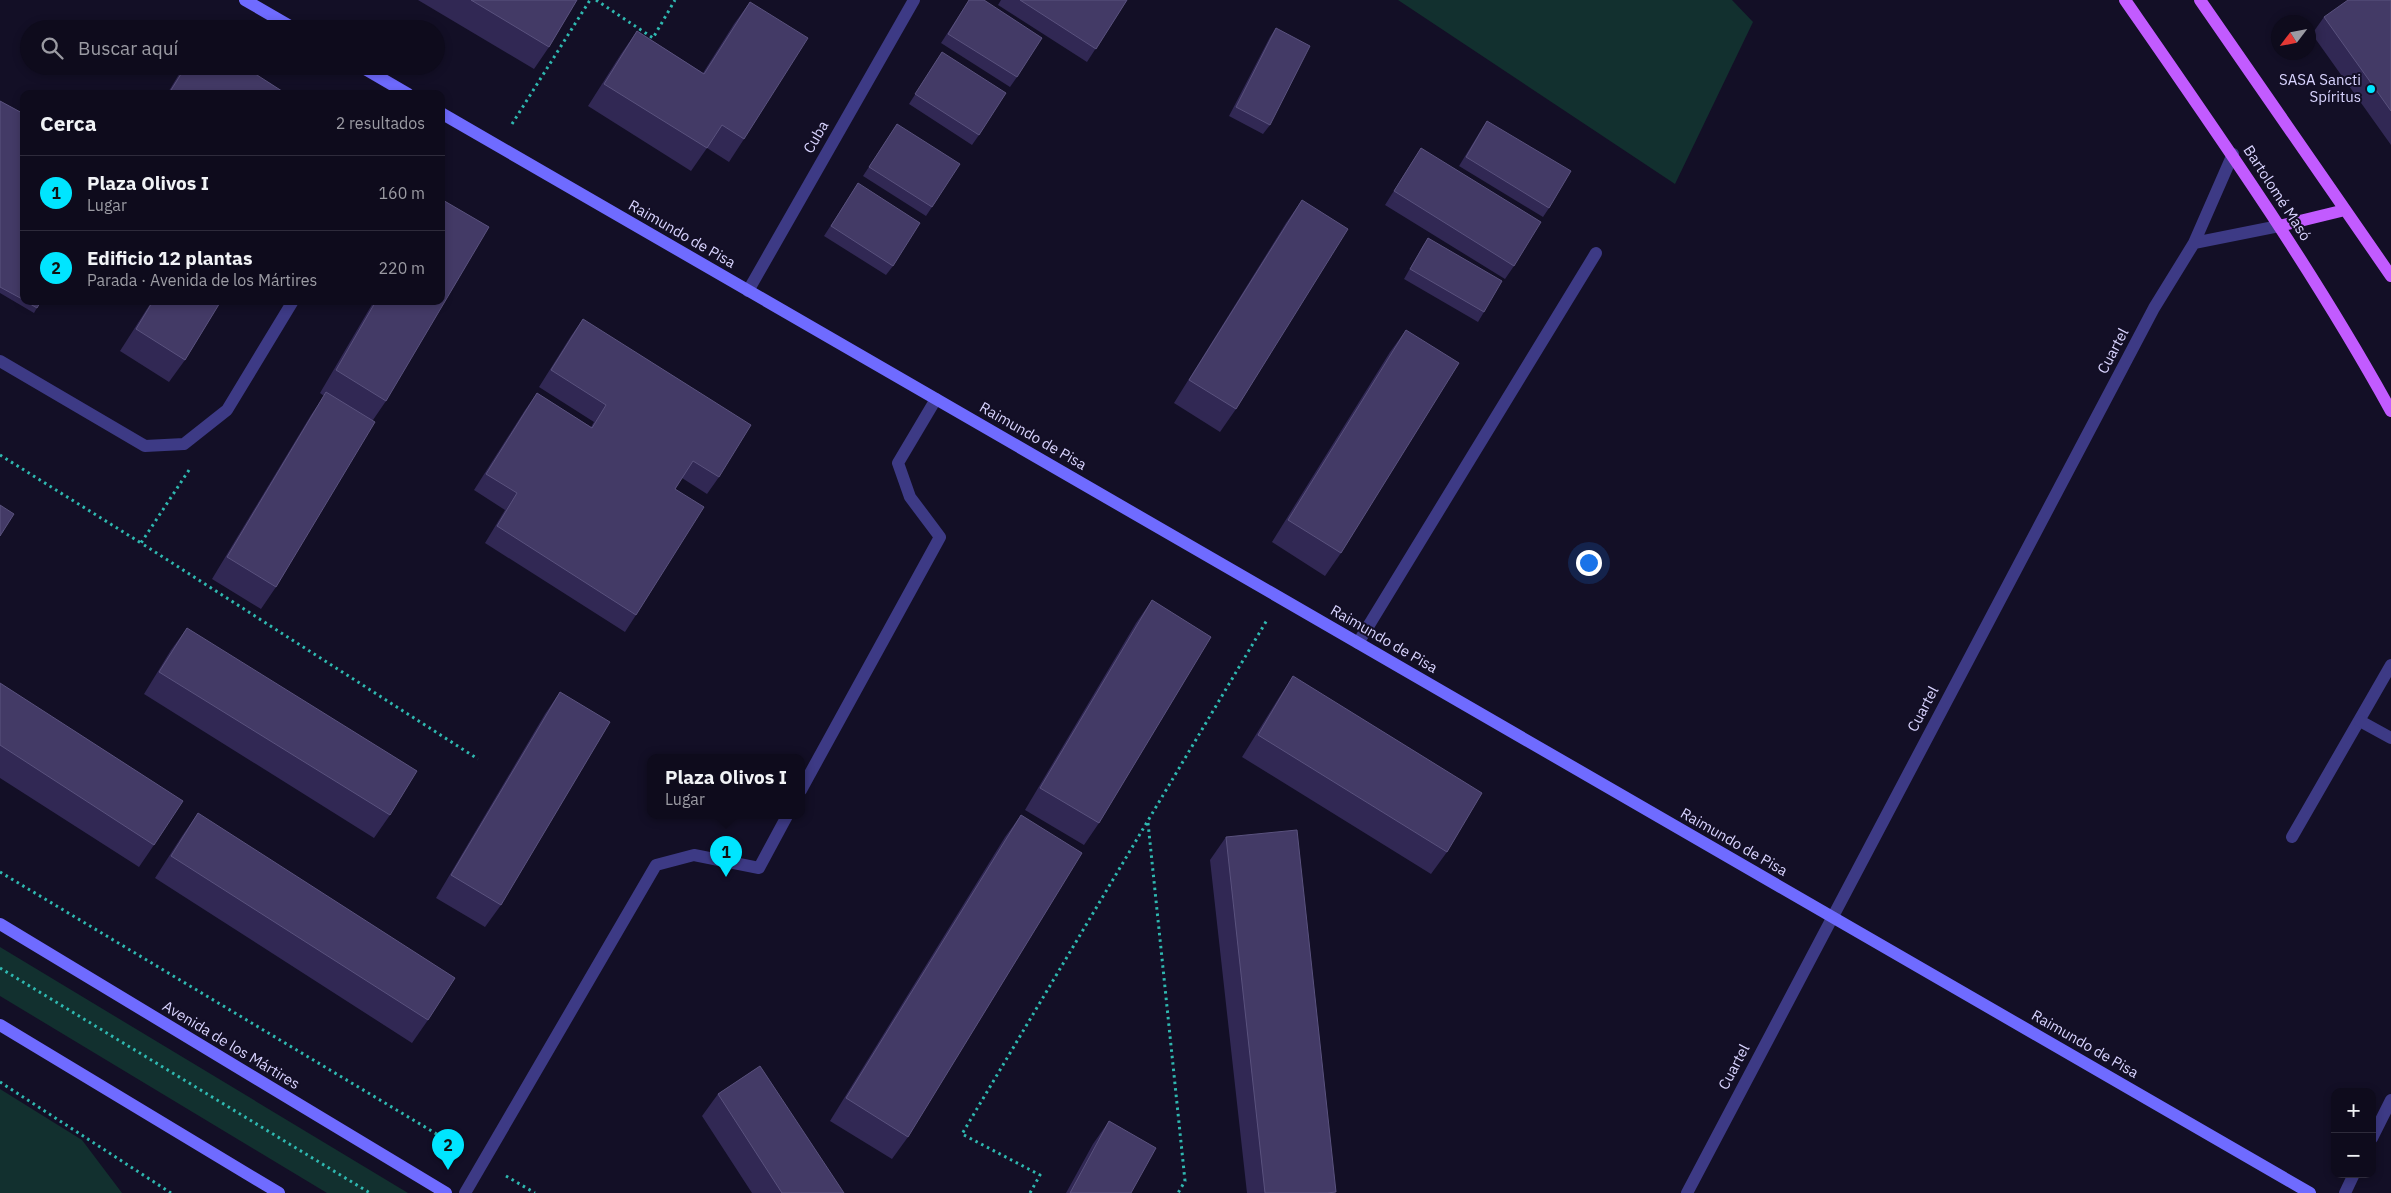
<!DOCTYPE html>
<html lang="es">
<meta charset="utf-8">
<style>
:root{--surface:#0e0b1c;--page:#1c1929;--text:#f1f3f6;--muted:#9b9ba3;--line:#2e2b3b;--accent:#00e5ff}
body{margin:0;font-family:"IBM Plex Sans",sans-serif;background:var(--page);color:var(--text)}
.controls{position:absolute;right:15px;bottom:15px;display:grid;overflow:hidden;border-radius:10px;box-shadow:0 2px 8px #0003}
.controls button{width:45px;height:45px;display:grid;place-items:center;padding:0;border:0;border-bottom:1px solid var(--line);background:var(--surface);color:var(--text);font:25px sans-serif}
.compass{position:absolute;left:2271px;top:15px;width:45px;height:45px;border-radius:50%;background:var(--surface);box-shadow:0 2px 8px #0003;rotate:238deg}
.you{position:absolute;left:1588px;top:562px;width:18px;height:18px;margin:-12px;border:4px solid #fff;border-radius:50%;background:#1a73e8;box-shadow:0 0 0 8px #1a73e833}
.badge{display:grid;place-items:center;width:32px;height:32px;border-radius:50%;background:var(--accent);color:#111;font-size:16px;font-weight:700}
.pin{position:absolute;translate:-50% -41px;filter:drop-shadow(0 1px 2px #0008)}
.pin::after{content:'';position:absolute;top:26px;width:18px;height:15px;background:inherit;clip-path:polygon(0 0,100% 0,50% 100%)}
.popup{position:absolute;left:647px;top:754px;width:158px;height:65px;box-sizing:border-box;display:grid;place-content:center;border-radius:10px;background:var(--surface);filter:drop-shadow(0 1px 4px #0005);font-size:16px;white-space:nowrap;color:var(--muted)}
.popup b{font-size:19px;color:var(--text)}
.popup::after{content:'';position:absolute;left:50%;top:100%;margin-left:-10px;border:10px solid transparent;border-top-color:var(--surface)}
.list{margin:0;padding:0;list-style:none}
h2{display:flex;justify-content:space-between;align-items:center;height:65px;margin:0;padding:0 20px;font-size:21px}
h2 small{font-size:16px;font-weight:400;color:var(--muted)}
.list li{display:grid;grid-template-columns:32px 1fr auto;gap:15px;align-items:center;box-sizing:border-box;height:75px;padding:0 20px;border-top:1px solid var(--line)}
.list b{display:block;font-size:19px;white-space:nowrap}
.list p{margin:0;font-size:16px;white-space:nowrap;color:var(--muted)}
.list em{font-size:16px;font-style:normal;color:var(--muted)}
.icon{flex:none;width:28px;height:28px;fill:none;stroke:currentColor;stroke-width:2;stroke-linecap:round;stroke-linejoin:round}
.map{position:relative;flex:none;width:2391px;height:1193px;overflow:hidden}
.search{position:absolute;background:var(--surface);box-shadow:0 2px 8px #0003;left:20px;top:20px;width:425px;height:55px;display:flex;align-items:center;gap:12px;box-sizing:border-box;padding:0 18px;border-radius:28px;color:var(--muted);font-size:19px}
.panel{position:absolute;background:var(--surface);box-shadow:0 2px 8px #0003;left:20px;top:90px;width:425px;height:215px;border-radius:10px}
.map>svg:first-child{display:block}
</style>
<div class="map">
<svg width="2391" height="1193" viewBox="0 0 2391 1193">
<rect width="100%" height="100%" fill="#130f26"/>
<path fill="#12302f" d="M1398 0H1732L1753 22 1675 184Z
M0 947 408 1193H327L0 996Z
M0 1089 82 1140 122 1193H0Z"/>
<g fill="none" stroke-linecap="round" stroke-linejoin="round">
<path stroke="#2fb8b0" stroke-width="3" stroke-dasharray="2.5 4" stroke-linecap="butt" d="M596 0 653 38 675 0
M512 124 590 0
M0 455 141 543
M189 470 141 543 478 759
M1148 823 1185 1181 1178 1193
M0 872 460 1148
M0 968 370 1193
M0 1082 171 1193
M506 1176 535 1193
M1030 1193 1040 1175 962 1134 1267 620"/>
<path stroke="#3d3a85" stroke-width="12" d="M801 790 940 537 910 497 898 463 936 399
M2292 837 2391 665
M465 1193 656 865 694 855 759 868 787 816"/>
<path stroke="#3d3a85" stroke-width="12" d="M2194 243 2279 226
M748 291 914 0
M0 361 145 446 184 444 227 410 293 301
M1358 643 1596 253
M2360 721 2391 738
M2372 1138 2391 1100
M1687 1193 2124 365 2154 308 2194 243 2233 154
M2345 1193 2354 1174"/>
<path stroke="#6f6bff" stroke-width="12" d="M245 0 295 29
M360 66 408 94
M441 113 2310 1193
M0 924 446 1193
M0 1025 279 1193"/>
<path stroke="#c25bff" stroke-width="12" d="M2125 0C2218 134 2312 268 2391 411
M2200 0 2391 276
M2279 226 2345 210"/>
</g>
<path fill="#312854" d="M418 0H577L549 47 534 69Z
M969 0 1017 77 1010 87 941 43Z
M1001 0H1127L1087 62 998 5Z
M2391 0V145L2312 34 2324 17Z
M750 2 744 139 729 162 707 148 691 171 588 106 621 54 637 31 703 73 734 24Z
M1276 28 1270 125 1263 134 1229 116 1270 37Z
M942 52 979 135 972 145 909 104Z
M184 66H243L284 94H167Z
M0 101 24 114V301H41L34 313 0 293Z
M1487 121 1549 208 1543 217 1459 166 1481 130Z
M897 124 932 207 926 216 863 176Z
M1421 148 1514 266 1505 279 1385 205 1412 162Z
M858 183 893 266 886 275 824 236Z
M1302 200 1236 409 1220 432 1174 403 1286 223Z
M1428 238 1484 312 1478 322 1404 279 1422 247Z
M152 301H221L185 360 169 382 120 351Z
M374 301H441L386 401 373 420 276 587 261 609 212 579 311 415 324 396 320 393Z
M583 319 719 477 707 494 682 478 675 489 636 615 625 632 485 543 505 510 474 490 525 410 537 393 591 427 594 422 539 387 571 336Z
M1406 330 1341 553 1325 576 1272 542 1390 352Z
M1152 600 1099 823 1084 845 1025 810 1136 623Z
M187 628 390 815 374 838 144 694 171 650Z
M1293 676 1447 852 1431 874 1242 757 1278 699Z
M0 683 154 845 139 867 0 778Z
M560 692 501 905 485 927 436 898 545 714Z
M198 813 428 1020 412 1043 155 878 182 836Z
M1021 815 908 1137 892 1159 830 1121 1005 837Z
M1226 837 1335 1193H1247L1210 860Z
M718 1094 844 1193H752L702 1116Z
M1109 1121 1131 1193H1066L1093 1144Z"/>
<path fill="#433a66" stroke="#5a527e" d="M471 0H577L549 47Z
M969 0H984L1042 38 1017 77 948 34Z
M1020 0H1127L1096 49Z
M2348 0H2391V111L2324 17Z
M750 2 808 38 744 139 722 125 707 148 604 84 637 31 704 74Z
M1276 28 1310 46 1270 125 1236 107Z
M942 52 1006 93 979 135 915 94Z
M186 66H243L285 93 284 94H177L171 90Z
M0 101 24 114V300L0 287Z
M1487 121 1571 171 1549 208 1466 157Z
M897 124 960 164 932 207 869 167Z
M1421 148 1541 222 1514 266 1394 191Z
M858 183 920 223 893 266 831 226Z
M441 199 489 227 386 401 336 370 376 301H441Z
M1302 200 1348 229 1236 409 1189 380Z
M1428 238 1502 281 1484 312 1410 269Z
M25 301H41L37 308Z
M153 301H221L185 360 136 329Z
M583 319 751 425 719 477 693 461 675 489 704 507 636 615 497 526 517 493 486 474 537 393 592 428 606 405 551 370Z
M1406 330 1459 363 1341 553 1288 520Z
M326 392 375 422 276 587 227 557Z
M0 505 14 514 0 536Z
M1152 600 1211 637 1099 823 1040 788Z
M187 628 417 771 390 815 159 672Z
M1293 676 1482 793 1447 852 1258 735Z
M0 683 183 801 154 845 0 745Z
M560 692 610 722 501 905 451 875Z
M198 813 455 978 428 1020 171 856Z
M1021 815 1082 853 908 1137 846 1098Z
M1297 830 1336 1192 1327 1193H1265L1226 837Z
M760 1066 844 1193H782L718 1094Z
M1109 1121 1156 1148 1131 1193H1070Z"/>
<circle fill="#00e5ff" stroke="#130f26" stroke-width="2" cx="2371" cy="89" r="5"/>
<g text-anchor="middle" stroke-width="4" stroke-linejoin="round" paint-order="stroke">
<g font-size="15" fill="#d9d4ff" stroke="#130f26" text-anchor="end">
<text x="2361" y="85">SASA Sancti<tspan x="2361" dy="17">Spíritus</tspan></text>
</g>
<g font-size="15" fill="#d9d4ff" stroke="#130f26">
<text transform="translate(816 137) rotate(-60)" y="5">Cuba</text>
<text transform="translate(2277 193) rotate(57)" y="5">Bartolomé Masó</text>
<text transform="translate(682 234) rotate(30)" y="5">Raimundo de Pisa</text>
<text transform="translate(2113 351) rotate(-62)" y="5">Cuartel</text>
<text transform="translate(1033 436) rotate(30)" y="5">Raimundo de Pisa</text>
<text transform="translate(1384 639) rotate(30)" y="5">Raimundo de Pisa</text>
<text transform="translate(1923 709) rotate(-62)" y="5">Cuartel</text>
<text transform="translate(1734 842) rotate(30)" y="5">Raimundo de Pisa</text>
<text transform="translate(2085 1044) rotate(30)" y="5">Raimundo de Pisa</text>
<text transform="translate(231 1045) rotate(31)" y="5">Avenida de los Mártires</text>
<text transform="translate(1734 1067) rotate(-62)" y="5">Cuartel</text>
</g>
</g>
</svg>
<div class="controls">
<button>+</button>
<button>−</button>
</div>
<svg class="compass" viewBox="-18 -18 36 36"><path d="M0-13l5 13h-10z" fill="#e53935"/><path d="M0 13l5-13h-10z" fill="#9b9ba3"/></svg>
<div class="you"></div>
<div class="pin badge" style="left:726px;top:877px">1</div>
<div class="popup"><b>Plaza Olivos I</b>Lugar</div>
<div class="pin badge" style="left:448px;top:1170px">2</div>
<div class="search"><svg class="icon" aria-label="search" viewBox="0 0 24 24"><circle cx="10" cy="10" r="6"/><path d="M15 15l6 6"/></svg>Buscar aquí</div>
<section class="panel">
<h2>Cerca<small>2 resultados</small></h2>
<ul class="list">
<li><span class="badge">1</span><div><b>Plaza Olivos I</b><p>Lugar</p></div><em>160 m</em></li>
<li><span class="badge">2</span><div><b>Edificio 12 plantas</b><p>Parada · Avenida de los Mártires</p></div><em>220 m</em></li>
</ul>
</section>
</div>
